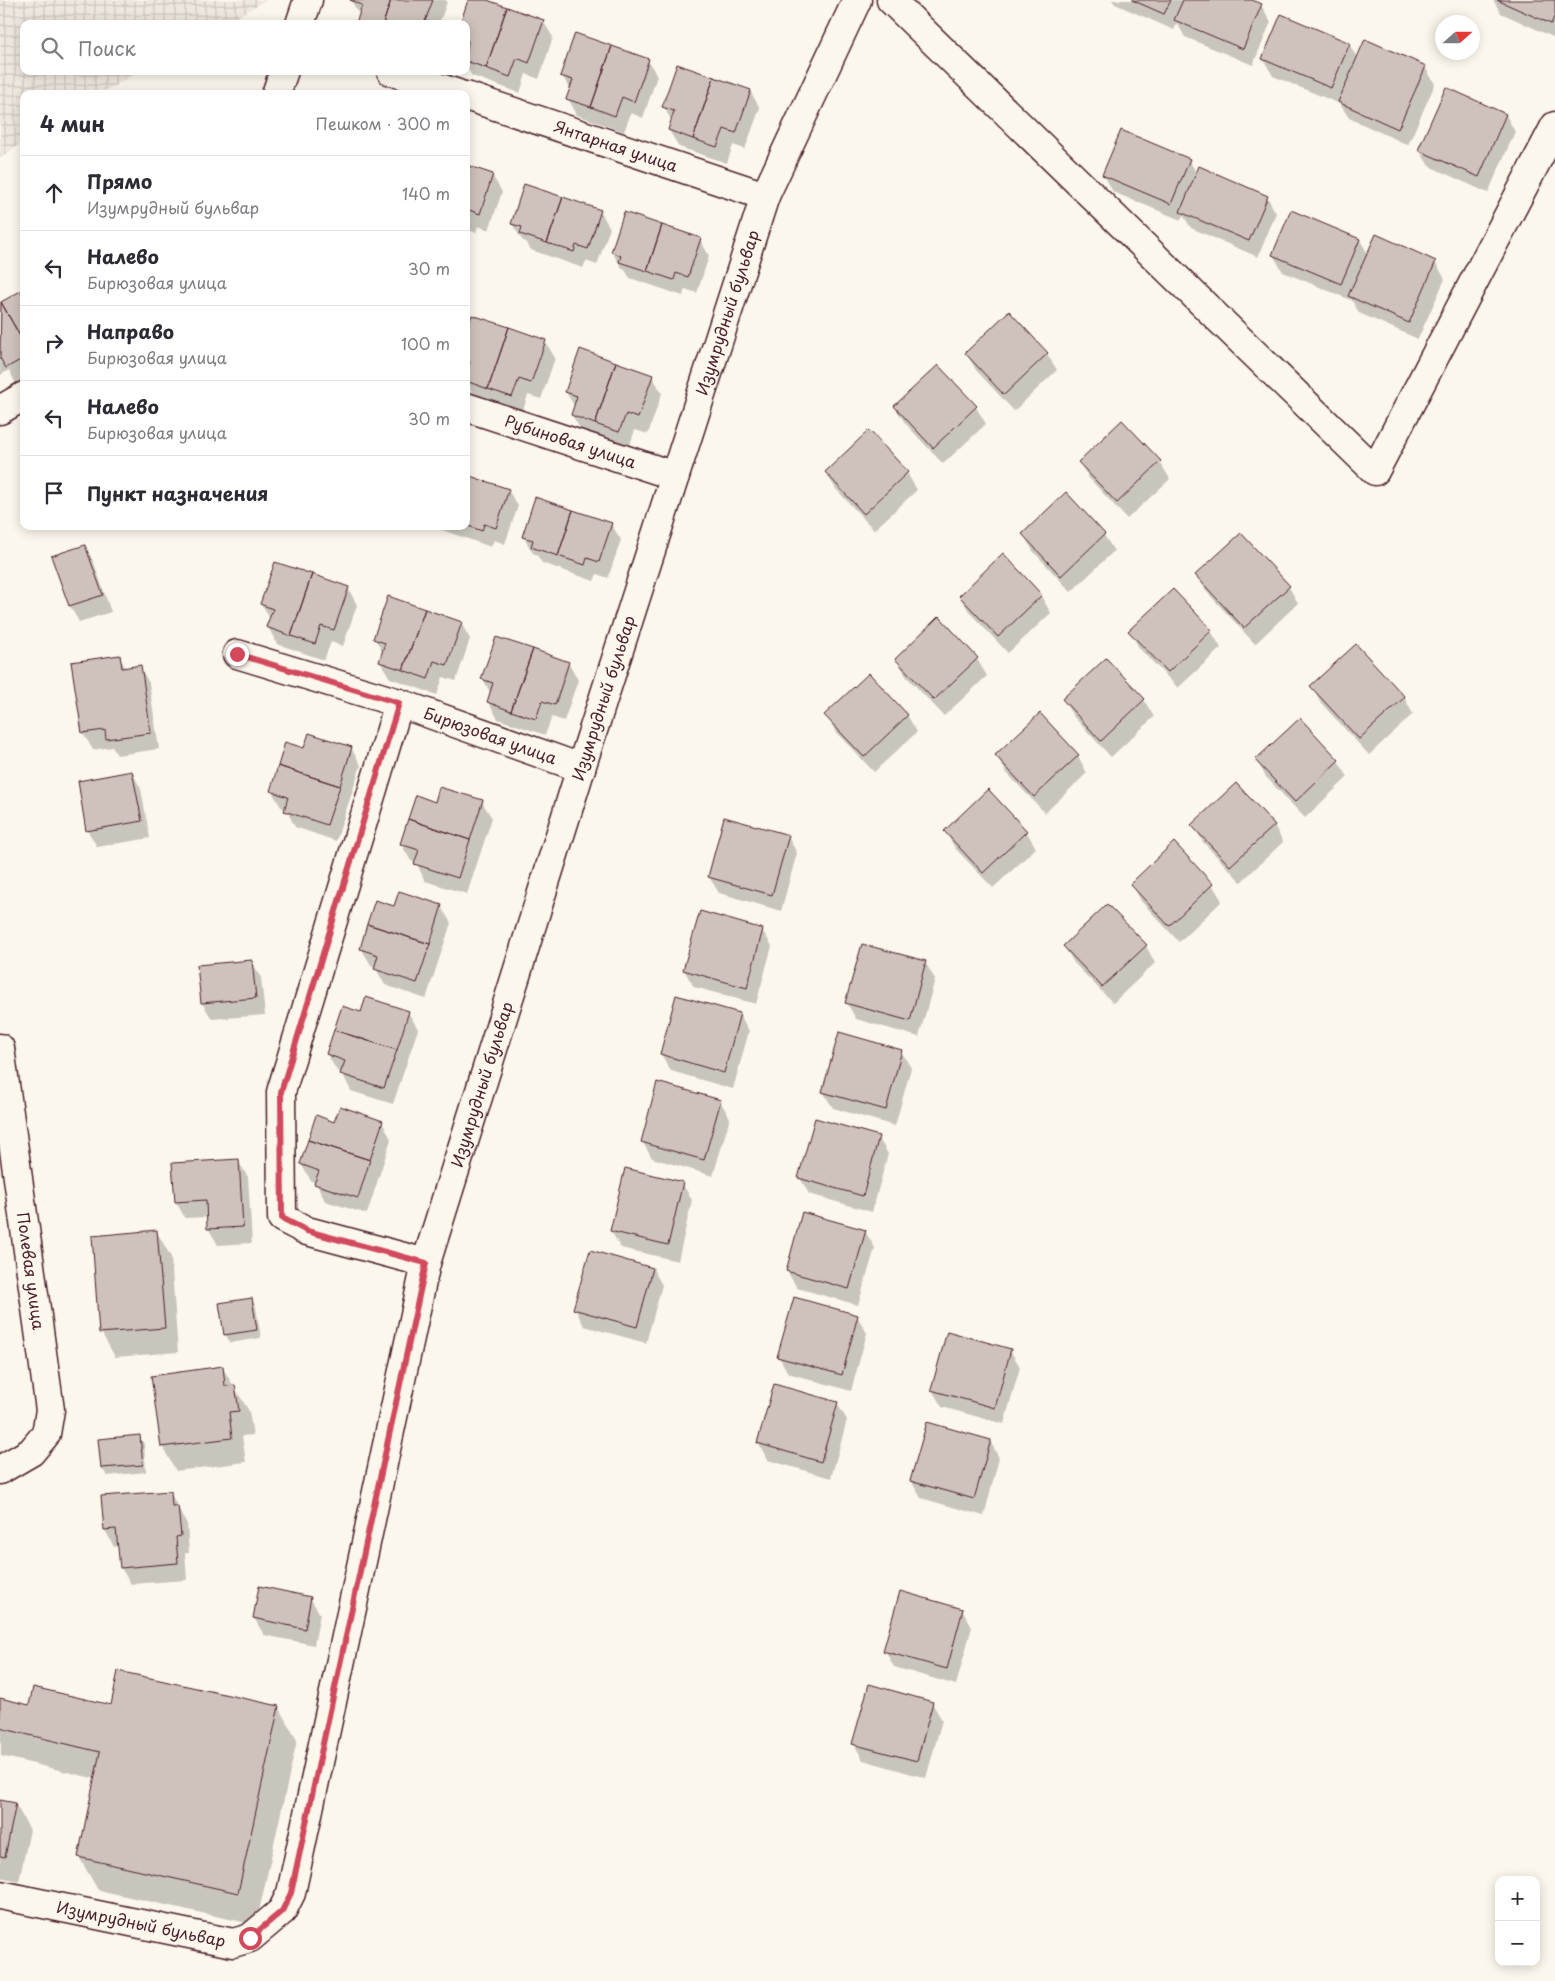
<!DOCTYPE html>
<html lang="ru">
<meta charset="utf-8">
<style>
:root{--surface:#fff;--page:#f2f2f3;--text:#2b2b33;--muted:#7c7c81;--line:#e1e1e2}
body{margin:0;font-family:"Playpen Sans",sans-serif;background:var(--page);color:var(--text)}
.controls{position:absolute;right:15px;bottom:15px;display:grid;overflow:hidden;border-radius:10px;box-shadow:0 2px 12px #0003}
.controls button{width:45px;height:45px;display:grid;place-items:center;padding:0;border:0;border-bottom:1px solid var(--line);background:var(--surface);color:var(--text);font:25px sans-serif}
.compass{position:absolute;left:1435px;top:15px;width:45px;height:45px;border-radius:50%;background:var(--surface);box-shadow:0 2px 12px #0003;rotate:69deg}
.stop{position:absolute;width:15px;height:15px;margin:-11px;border:4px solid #d1495b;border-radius:50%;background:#fff}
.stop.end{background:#d1495b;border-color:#fff;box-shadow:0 1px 5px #0008}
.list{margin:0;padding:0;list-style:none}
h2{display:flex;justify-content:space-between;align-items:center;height:65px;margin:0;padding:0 20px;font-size:21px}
h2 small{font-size:16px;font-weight:400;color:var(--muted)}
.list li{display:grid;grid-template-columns:32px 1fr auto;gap:15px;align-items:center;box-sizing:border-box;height:75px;padding:0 20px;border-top:1px solid var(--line)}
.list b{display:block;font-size:19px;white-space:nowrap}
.list p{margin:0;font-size:16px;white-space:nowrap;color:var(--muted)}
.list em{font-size:16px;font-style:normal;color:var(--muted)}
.icon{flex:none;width:28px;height:28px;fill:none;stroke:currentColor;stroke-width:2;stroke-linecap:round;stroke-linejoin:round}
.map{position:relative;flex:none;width:1555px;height:1981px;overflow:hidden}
.search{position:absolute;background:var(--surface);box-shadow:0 2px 12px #0003;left:20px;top:20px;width:450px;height:55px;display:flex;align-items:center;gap:12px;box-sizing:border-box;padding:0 18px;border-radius:10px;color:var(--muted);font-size:19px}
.panel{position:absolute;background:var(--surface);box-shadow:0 2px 12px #0003;left:20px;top:90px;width:450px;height:440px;border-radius:10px}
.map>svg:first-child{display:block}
</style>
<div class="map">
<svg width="1555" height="1981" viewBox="0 0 1555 1981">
<defs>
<pattern id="industrial-grid" width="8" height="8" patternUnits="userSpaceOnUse" patternTransform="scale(1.25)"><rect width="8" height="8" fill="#eee7de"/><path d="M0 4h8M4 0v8" fill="none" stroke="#cec6bf"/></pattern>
</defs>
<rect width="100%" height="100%" fill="#fbf7ec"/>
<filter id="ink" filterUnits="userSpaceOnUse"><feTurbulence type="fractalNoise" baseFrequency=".02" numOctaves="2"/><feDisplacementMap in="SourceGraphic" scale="10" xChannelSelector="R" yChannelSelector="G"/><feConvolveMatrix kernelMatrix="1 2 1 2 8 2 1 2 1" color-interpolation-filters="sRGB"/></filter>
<g filter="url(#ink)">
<path fill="url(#industrial-grid)" d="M0 0H266L224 24H24V71H140L100 94H24V141L0 158Z"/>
<path fill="#0003" d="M351 0H446L447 2 439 24H357L360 16Z
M469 0H483L543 21 553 37 539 79 526 74 520 93 472 76 466 66V24Z
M1112 0H1249L1261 5 1271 22 1253 65 1185 37 1177 23 1174 30 1115 4Z
M1493 0H1555V38L1501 13Z
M1349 44 1358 59 1425 67 1435 84 1408 145 1349 118 1340 104 1273 76 1263 59Z
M648 60 657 76 643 118 631 113 624 132 577 115 568 98 570 90 562 75Z
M1446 89 1506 115 1515 132 1488 193 1429 166 1419 150Z
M750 91 760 108 745 149 733 145 727 163 679 147 669 130 672 122 664 107Z
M1189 160 1197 174 1267 197 1276 213 1258 257 1191 228 1183 215 1181 220 1113 192 1104 175Z
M466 167 492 175 502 192 489 230 478 226 476 233 466 229Z
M600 211 610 228 597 265 586 261 583 268 531 250 526 242 522 240 512 224Z
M1292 212 1360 240 1368 254 1435 262 1445 279 1418 339 1359 313 1351 299V300L1283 272 1273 255Z
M700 239 709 256 697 293 685 289 683 296 630 278 625 270 622 268 612 252Z
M24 291V380L16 384 9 370 0 375V304Z
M1009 313 1047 354 1057 370 1014 411 976 370 966 353Z
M466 336 545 341 555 358 541 399 528 395 522 413 475 397 466 382 468 372 466 369Z
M938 366 976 407 986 424 943 464 905 423 895 407Z
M652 376 662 393 648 434 635 430 629 448 582 432 572 415 575 407 566 392Z
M1122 421 1160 462 1170 479 1127 519 1089 478 1079 462Z
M869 432 907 473 917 490 874 530 836 489 826 473Z
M466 476 508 490 518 506 505 544 494 540 491 547 439 529 437 526H466Z
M611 524 621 540 608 578 597 574 594 581 542 563 537 555 533 553 523 536Z
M1023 534 1104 535 1114 551 1071 592 1033 551Z
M85 546 94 563 111 612 79 622 70 606Z
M1003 555 1041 596 1051 613 1008 653 970 613 960 596Z
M1197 576 1289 587 1298 603 1255 644 1207 592Z
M348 588 357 605 343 646 331 642 324 660 277 644 268 627 270 619 262 604Z
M1172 591 1211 631 1221 648 1178 688 1139 648 1130 631Z
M939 618 977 659 987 676 944 716 906 676 897 659Z
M461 623 470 639 456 681 443 677 437 695 390 678 380 662 383 653 375 639Z
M119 656 126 669 140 667 149 683 159 749 117 755 112 747 93 750 83 733 72 663Z
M1106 659 1144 700 1154 717 1111 757 1073 716 1063 700Z
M568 663 578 680 564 721 552 717 545 735 498 719 488 702 491 694 483 679Z
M1312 686 1404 697 1413 714 1369 755 1321 703Z
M826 715H907L917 732 874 772 836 732Z
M351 748 361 765 336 841 295 827 286 809 281 807 271 790 305 750Z
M997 756H1078L1087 773 1045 813 1006 772Z
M1257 761H1338L1348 777 1305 818 1266 777Z
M132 772 141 789 150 838 97 847 88 831Z
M482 802 492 818 467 894 425 881 416 862 411 861 401 844 435 803Z
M1193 825H1274L1283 842 1241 882 1203 842Z
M945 831H1026L1036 848 993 888 955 848Z
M788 837 797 853 781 911 719 893 709 877Z
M1132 884H1212L1222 901 1179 942 1141 901Z
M441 906 451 923 426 999 385 985 375 967 371 965 361 948 395 908Z
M1107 906 1146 946 1155 963 1113 1003 1074 963 1064 946Z
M762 930 772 946 756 1004 694 987 684 970Z
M252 961 261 978 265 1015 212 1019 202 1003Z
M925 962 935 979 919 1037 856 1019 847 1003Z
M408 1012 418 1029 393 1104 351 1091 342 1073 337 1071 327 1054 362 1013Z
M739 1014 749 1031 733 1089 671 1071 661 1054Z
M901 1051 911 1068 895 1126 833 1108 823 1092Z
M720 1101 730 1118 713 1176 652 1158 642 1141Z
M382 1122 391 1139 367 1214 325 1201 316 1183 311 1181 301 1164 335 1123Z
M878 1137 888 1154 872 1212 809 1194 800 1178Z
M238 1161 248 1177 252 1243 218 1245 208 1228V1217L185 1218 176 1202Z
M682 1183 692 1200 678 1261 621 1248 611 1231Z
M865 1231 875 1248 858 1305 797 1288 787 1271Z
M157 1232 171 1257 178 1352 115 1357 101 1332Z
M653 1269 662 1285 646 1343 584 1326 575 1309Z
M252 1299 256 1307 261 1338 230 1343 226 1335 221 1304Z
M857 1316 867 1333 851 1391 788 1373 779 1357Z
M1010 1350 1020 1367 1004 1424 942 1407 932 1390Z
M222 1367 249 1411 253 1435 242 1436 246 1462 176 1471 162 1446Z
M837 1403 847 1420 831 1478 768 1460 758 1443Z
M139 1436 144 1444 146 1472 107 1476 102 1468 100 1440Z
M990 1441 999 1458 984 1516 921 1498 911 1481Z
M170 1492 187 1524 189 1553H185L187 1580 131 1584 121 1568 119 1546 114 1547 105 1530 102 1498Z
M310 1598 320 1614 314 1645 264 1635 254 1618Z
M962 1610 972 1627 956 1685 894 1667 885 1650Z
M0 1699 30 1707H278L297 1740 256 1925 98 1890 79 1857 96 1779 1 1756Z
M932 1703 942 1720 926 1778 863 1760 854 1744Z
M0 1801 16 1805 30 1830 19 1881 0 1877Z"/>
<path fill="#cfc2bc" stroke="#4a1f2b" d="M350 0H391L383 24H356L362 5Z
M391 0H433L424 24H383Z
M468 0H487L507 7 486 68 466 61 468 41 466 40V24H460Z
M1132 0H1171L1164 14Z
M1183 0H1252L1262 4 1243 49 1174 20Z
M1497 0H1555V15L1551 24Z
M507 7 544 20 529 63 517 58 510 77 486 68Z
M1281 14 1350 43 1331 88 1262 59Z
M575 33 612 46 591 107 566 99 573 80 560 76Z
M1365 39 1426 66 1398 129 1338 102Z
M612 46 649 59 634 102 622 97 615 116 591 107Z
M677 64 714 77 693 139 668 130 674 111 662 107Z
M714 77 751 90 736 133 724 129 717 147 693 139Z
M1446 87 1506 114 1479 177 1418 150Z
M1121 130 1190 159 1171 204 1102 175Z
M466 165 493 174 480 214 469 210 466 216Z
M1199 166 1268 196 1249 241 1180 212Z
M524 184 563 197 547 243 520 234 522 227 511 224Z
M563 197 601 210 588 249 576 245 574 252 547 243Z
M1291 210 1360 239 1341 284 1272 255Z
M624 212 662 225 647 271 619 262 621 256 611 252Z
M662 225 701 238 688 277 676 273 674 280 647 271Z
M1376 234 1436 261 1409 323 1348 296Z
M24 289V343L1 302Z
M1 302 24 343V358L6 368 0 358Z
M1009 311 1048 353 1004 395 965 353Z
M472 315 509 327 488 389 466 381V373L470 362 466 360V332Z
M509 327 546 340 531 383 519 379 512 397 488 389Z
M580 349 616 362 595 424 571 415 577 396 565 392Z
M616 362 653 375 638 418 626 414 619 432 595 424Z
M938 365 977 406 933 448 894 406Z
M1122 420 1161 461 1117 503 1078 462Z
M869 430 908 472 864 514 825 472Z
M470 476 509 489 496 528 484 524 482 531 466 525V488Z
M1066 492 1105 534 1061 576 1022 534Z
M535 497 573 510 558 556 531 547 533 540 522 537Z
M573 510 612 523 599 562 587 558 585 565 558 556Z
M1241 533 1290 586 1244 628 1195 575Z
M85 545 103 595 69 606 51 556Z
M1003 553 1042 595 998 637 959 596Z
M275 562 312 574 291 636 266 627 273 609 260 604Z
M312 574 349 587 334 630 321 626 315 644 291 636Z
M1173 589 1212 630 1168 672 1128 631Z
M388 596 425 609 403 670 379 662 385 643 373 639Z
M425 609 462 622 447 665 434 661 428 679 403 670Z
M939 616 978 658 934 700 895 659Z
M496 637 533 649 511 711 487 702 493 683 481 679Z
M1356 644 1405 697 1359 739 1310 686Z
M533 649 569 662 555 705 542 701 536 719 511 711Z
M120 655 122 668 141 665 151 733 106 739 105 730 82 733 71 662Z
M1106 658 1145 699 1101 741 1062 699Z
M869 673 908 715 864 757 824 715Z
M1040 713 1079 755 1034 797 995 755Z
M1300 718 1339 760 1295 802 1255 760Z
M309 733 352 747 340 786 278 766 285 742 304 748Z
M278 766 340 786 327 825 284 811 288 797 270 791Z
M132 771 142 821 86 831 78 781Z
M1236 783 1275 825 1230 866 1191 825Z
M439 787 483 800 470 840 408 819 416 795 435 802Z
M988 789 1027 831 983 873 944 831Z
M724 817 789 835 772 895 708 877Z
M408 819 470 840 458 878 414 864 419 850 400 844Z
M1174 842 1213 884 1169 926 1130 884Z
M399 891 442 905 430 944 367 924 375 900 394 906Z
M1107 904 1147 945 1102 987 1063 946Z
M700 911 763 929 747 988 683 970Z
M367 924 430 944 417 983 374 969 378 955 360 949Z
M862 944 926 961 910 1021 845 1003Z
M252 960 256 998 201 1003 197 965Z
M676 995 740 1013 724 1073 660 1054Z
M366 997 409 1011 397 1050 334 1030 342 1006 361 1012Z
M334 1030 397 1050 384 1088 340 1074 345 1061 326 1054Z
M839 1032 902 1050 886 1110 822 1092Z
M657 1082 721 1100 704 1160 641 1142Z
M340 1106 383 1121 370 1160 308 1140 316 1115 334 1122Z
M815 1118 879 1136 863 1196 798 1178Z
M308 1140 370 1160 358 1198 314 1184 319 1171 300 1164Z
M239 1159 243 1227 207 1229 206 1200 175 1202 172 1163Z
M625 1168 683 1182 668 1245 610 1231Z
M802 1212 866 1230 849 1289 786 1271Z
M157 1230 165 1328 99 1333 92 1236Z
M590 1250 653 1268 637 1327 573 1309Z
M794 1297 858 1315 842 1375 777 1357Z
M252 1298 257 1330 224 1335 219 1303Z
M947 1331 1011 1349 995 1408 931 1390Z
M223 1366 225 1386 235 1385 239 1411 229 1412 232 1438 161 1447 151 1376Z
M774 1384 838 1402 821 1462 757 1443Z
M927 1422 991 1440 974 1499 910 1481Z
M140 1435 143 1465 101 1468 98 1439Z
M171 1491 172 1506H178L181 1536 176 1537 178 1563 120 1568 116 1529 104 1530 101 1496Z
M259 1586 311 1597 305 1629 253 1618Z
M900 1591 963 1609 947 1669 883 1651Z
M118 1671 279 1706 238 1893 78 1857 100 1752 0 1728V1698L29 1705 33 1687 111 1705Z
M869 1684 933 1702 917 1761 852 1744Z
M0 1800 16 1803 5 1857 0 1856Z"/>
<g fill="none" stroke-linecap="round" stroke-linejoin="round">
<defs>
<g id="minor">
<path d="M891 0 1375 471 1555 126"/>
<path d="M300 24 308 0"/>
<path d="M391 71 458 94"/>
<path d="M276 94 284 71"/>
<path id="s1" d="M466 96 765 196"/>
<path id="s2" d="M466 407 675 476"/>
<path d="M0 410 24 396"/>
<path id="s3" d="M237 654 399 703 581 768"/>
<path d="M399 703 281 1092 282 1218 307 1231 426 1263"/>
<path id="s4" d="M0 1048 50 1410 46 1434 31 1452 0 1470"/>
<path id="s5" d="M0 1895 233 1943 250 1938 282 1911 291 1893 426 1263 581 768 765 196 857 0"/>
</g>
</defs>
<use href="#minor" stroke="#4a1f2b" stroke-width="31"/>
<use href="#minor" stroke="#fbf7ec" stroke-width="28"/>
</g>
</g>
<g fill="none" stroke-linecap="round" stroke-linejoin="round" filter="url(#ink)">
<path stroke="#d1495b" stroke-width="6" d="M237 654 399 703 281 1092 282 1218 307 1231 426 1263 291 1893 282 1911 250 1938"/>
</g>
<g text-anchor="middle" stroke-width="4.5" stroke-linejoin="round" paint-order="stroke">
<g font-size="16" fill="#4a1f2b" stroke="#fbf7ec">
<text dy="6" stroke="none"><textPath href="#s1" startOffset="158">Янтарная улица</textPath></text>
<text dy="6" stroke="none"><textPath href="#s5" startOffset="1959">Изумрудный бульвар</textPath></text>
<text dy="6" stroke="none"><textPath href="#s2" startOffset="110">Рубиновая улица</textPath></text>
<text dy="6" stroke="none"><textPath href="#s5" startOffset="1554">Изумрудный бульвар</textPath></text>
<text dy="6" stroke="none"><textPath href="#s3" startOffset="266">Бирюзовая улица</textPath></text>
<text dy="6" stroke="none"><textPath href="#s5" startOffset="1149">Изумрудный бульвар</textPath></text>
<text dy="6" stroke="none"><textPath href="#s4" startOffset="225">Полевая улица</textPath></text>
<text dy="6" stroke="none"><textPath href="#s5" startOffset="144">Изумрудный бульвар</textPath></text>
</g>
</g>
</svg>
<div class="controls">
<button>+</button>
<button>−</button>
</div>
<svg class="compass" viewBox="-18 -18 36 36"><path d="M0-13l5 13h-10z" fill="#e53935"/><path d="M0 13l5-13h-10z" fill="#7c7c81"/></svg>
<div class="stop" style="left:250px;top:1938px"></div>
<div class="stop end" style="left:237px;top:654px"></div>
<div class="search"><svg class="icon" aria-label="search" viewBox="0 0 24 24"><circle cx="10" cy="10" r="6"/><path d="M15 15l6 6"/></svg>Поиск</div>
<section class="panel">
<h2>4 мин<small>Пешком · 300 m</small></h2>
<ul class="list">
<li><svg class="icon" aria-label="ahead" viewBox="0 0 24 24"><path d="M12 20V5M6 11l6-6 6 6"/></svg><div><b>Прямо</b><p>Изумрудный бульвар</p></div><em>140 m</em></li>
<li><svg class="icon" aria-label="left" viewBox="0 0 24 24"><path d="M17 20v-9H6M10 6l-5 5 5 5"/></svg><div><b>Налево</b><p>Бирюзовая улица</p></div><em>30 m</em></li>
<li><svg class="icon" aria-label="right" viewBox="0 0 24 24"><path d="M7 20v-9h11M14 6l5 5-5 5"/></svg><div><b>Направо</b><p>Бирюзовая улица</p></div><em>100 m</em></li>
<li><svg class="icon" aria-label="left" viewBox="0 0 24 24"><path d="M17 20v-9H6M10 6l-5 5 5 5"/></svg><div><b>Налево</b><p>Бирюзовая улица</p></div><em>30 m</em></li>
<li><svg class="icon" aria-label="arrive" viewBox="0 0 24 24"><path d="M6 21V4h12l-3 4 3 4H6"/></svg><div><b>Пункт назначения</b></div></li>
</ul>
</section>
</div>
